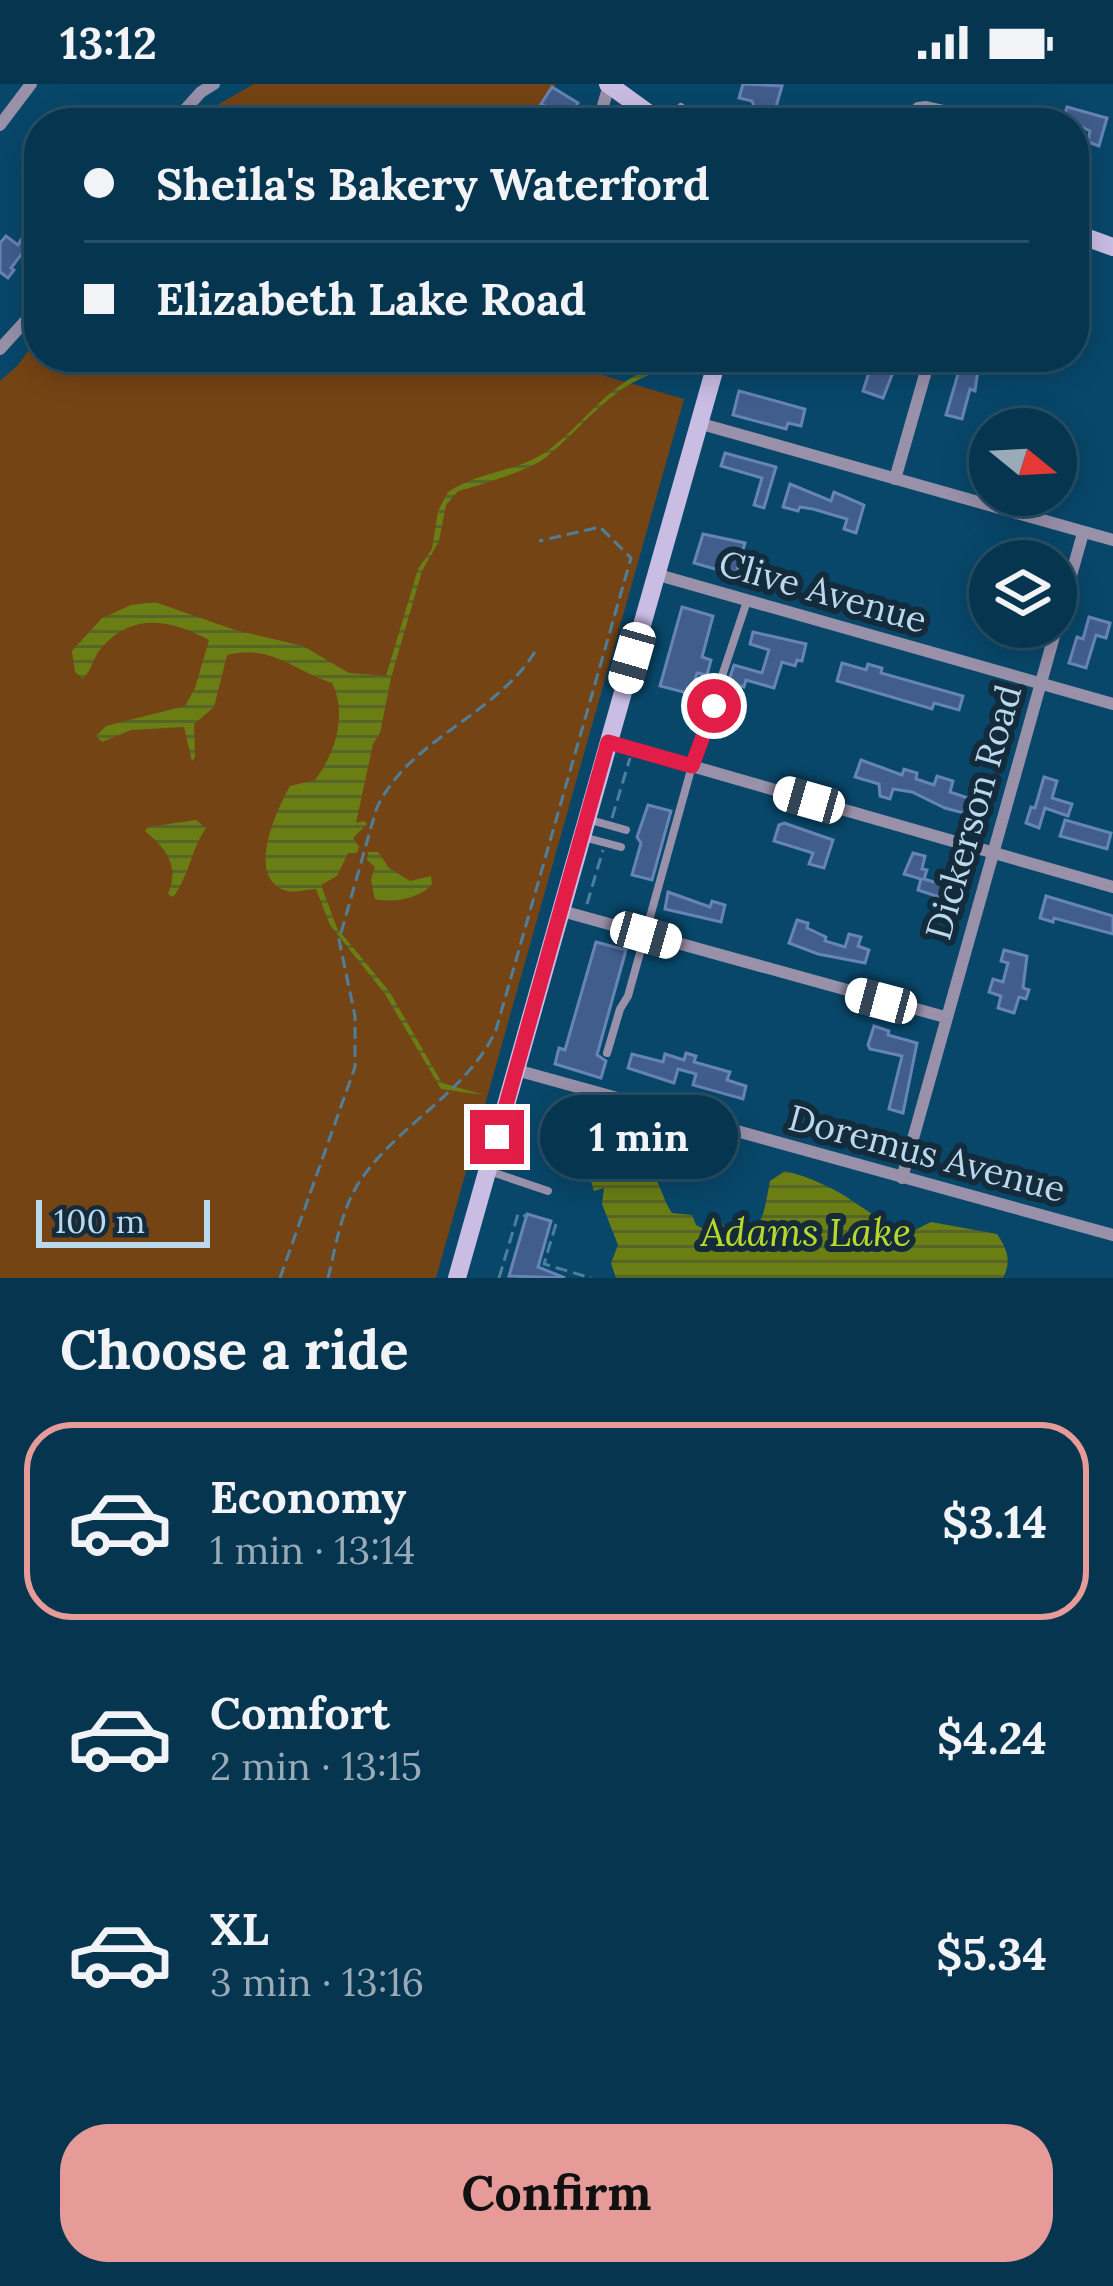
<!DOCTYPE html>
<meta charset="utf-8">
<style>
body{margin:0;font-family:Lora,serif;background:#0f3d57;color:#f1f3f6;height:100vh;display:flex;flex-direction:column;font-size:45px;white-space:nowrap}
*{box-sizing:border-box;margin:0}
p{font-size:39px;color:#98abb7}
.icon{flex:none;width:66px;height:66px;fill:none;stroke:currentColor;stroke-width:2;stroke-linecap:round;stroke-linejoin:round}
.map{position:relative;height:1194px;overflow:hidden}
.details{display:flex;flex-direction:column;background:#063550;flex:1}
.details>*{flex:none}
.hud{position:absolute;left:24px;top:24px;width:1065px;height:264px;border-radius:48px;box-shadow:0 6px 30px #0003,0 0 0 3px #275067;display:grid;align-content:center;height:264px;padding:0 60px;background:#063550}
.needle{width:78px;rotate:108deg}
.controls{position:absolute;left:969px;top:324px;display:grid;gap:24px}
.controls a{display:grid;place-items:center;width:108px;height:108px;border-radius:50%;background:#063550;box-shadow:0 6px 30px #0003,0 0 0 3px #275067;font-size:60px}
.scale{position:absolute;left:36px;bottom:30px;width:174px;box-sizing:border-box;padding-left:12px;border:6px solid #bcd8ec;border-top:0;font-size:33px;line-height:42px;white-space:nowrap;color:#bcd8ec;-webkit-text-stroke:9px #142b3b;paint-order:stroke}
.end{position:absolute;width:54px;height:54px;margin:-27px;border:15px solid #e11d48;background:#fff;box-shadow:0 0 0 6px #fff}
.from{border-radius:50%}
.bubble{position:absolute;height:84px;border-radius:42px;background:#063550;box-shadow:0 6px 30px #0003,0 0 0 3px #275067;font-size:39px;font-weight:800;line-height:84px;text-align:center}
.car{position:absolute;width:36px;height:72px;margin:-36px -18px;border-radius:15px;box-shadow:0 0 9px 3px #0007;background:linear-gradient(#fff 24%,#345 0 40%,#fff 0 76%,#345 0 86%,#fff 0)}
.hud b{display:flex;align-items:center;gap:42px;height:114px;font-size:45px}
.hud b+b{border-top:3px solid #275067}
.hud i{width:30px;height:30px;background:#f1f3f6}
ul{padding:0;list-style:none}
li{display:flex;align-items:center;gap:36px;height:198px;margin:0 24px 18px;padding:0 36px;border:6px solid transparent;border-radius:48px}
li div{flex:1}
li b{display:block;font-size:45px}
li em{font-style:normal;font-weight:800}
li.current{border-color:#e69b98}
li>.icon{width:108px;height:108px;stroke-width:1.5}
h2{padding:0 60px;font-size:54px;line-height:144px}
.cta{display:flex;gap:24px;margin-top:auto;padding:24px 60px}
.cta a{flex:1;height:138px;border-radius:48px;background:#e69b98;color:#111;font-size:48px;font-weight:800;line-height:138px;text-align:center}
.status{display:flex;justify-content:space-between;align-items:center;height:84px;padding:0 60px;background:#063550;direction:ltr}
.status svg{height:33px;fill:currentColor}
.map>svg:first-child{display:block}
</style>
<div class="status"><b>13:12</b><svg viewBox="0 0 49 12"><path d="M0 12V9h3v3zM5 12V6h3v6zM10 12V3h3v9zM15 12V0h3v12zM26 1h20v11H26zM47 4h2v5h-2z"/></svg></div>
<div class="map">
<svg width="1113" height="1194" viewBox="0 0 1113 1194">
<defs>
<pattern id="water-rules" width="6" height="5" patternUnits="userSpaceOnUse" patternTransform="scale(3)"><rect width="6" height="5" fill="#6b7e14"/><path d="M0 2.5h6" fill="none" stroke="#576628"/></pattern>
</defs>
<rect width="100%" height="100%" fill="#08476a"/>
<g fill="#754414">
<polygon points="254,0 556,0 526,39 197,39 205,28"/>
<polygon points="39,252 39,273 540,273 684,315 436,1194 0,1194 0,297 18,281"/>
</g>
<g fill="url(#water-rules)">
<path d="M 670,281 L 666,287 C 616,294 582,345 545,374 C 528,387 480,401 458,407 L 446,421 L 439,457 L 422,487 L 391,594 L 380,649 L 373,660 L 356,739 L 364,737 L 367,740 L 353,754 L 359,763 L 357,769 L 348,769 L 337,792 L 321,801 L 337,844 L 389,907 L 442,999 L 484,1011 L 441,1005 L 385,910 L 330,841 L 316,805 C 307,805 296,809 287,807 C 244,794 277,726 290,702 L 315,696 C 335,670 348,630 332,599 C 297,588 269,559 227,571 L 214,623 L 194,640 L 195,673 L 192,677 L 184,643 L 131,646 L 102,658 L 96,652 L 106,642 L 185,622 L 195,604 L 209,556 C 171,536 135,528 103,562 C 93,572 92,586 83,595 L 75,588 L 72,567 L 102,534 L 131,521 L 155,518 L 235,546 L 303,562 L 349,589 L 386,592 L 418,485 L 432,465 L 438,427 L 448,408 C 478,387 520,388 550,365 C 589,336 617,286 670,281 Z"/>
<path d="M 196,736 L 206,744 C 191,765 189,793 173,813 L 168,810 C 180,781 166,765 145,747 L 148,743 Z"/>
<path d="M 368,768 L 378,768 L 389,784 L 410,797 L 431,792 L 432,800 C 421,814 391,820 375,815 L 371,796 L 375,783 L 367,776 Z"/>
<path d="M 636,1039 C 652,1039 657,1046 664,1061 L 648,1084 C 661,1098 662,1115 672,1129 L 692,1131 L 696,1141 L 704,1145 L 721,1137 L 727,1148 C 764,1157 764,1126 770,1097 L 785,1087 C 810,1093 836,1105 857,1120 C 875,1131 886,1143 907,1150 L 931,1138 L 997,1150 C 1007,1165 1012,1177 1003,1194 L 616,1194 L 611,1179 L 618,1161 L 602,1120 L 604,1104 L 594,1107 L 587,1084 L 609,1086 L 622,1074 Z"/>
</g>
<g fill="#415d8c" stroke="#6684b5" stroke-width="3">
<polygon points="743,0 782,2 774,30 756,27 752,17 739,14"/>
<polygon points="552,3 578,19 566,39 542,39 551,25 541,20"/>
<polygon points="1067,23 1107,34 1099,62 1088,58 1090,47 1074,39 1062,39"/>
<polygon points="39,100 39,158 33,155 11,184 14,186 8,194 0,188 0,159 6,152 18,161 36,131 24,124"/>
<polygon points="874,273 899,273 883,314 863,307"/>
<polygon points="963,273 980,273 975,307 970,305 962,335 946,331"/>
<polygon points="739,307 805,325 801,342 788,339 786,345 733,331"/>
<polygon points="725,369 776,383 764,424 754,421 762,394 721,382"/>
<polygon points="790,400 831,417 834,408 864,421 856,449 844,445 847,435 813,425 800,423 798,427 783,423"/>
<polygon points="703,450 745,459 736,491 694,479"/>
<polygon points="682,523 713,532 702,573 711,576 707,591 697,589 691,610 660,602"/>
<polygon points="1089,533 1110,539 1106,554 1096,551 1086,584 1069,579 1077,553 1083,555"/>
<polygon points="753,548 806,560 802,577 797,576 795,582 782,578 774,604 746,596 744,603 728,599 734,581 762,589 769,566 750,560"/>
<polygon points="842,579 866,586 868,580 882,584 881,589 963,612 959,626 934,619 932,625 837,597"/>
<polygon points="861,676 902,691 904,685 917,689 916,695 934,701 937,692 953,697 950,708 986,720 983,729 977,727 975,732 945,724 912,708 893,705 890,715 880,712 879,700 855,693"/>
<polygon points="1044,693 1057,697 1052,714 1072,720 1068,732 1045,724 1039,744 1026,739 1031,723 1035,724"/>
<polygon points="648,721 671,727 652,796 632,791 641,759 637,753"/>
<polygon points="1065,736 1111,749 1107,765 1060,752"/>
<polygon points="784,739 833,756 824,784 809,780 813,769 774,757 779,741"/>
<polygon points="913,769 925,772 922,785 927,786 924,795 944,801 947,787 965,792 954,818 918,806 921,795 904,790"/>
<polygon points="668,808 710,823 712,817 725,821 721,838 665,825"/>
<polygon points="1046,812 1113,832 1113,850 1054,834 1053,838 1040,834"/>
<polygon points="797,836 808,839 807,844 826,853 825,857 845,863 849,850 861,853 858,862 869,866 865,879 818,870 789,859"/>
<polygon points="596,858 626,866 597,971 606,977 601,994 555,980 559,964 565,966"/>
<polygon points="1004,866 1027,872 1023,904 1029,906 1026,915 1019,913 1014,929 998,924 1001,912 989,908 993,895 1003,898 1008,879 1001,877"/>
<polygon points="874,942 889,947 888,951 917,959 903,1029 889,1025 902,972 870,965 868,961"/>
<polygon points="686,969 696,972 694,978 730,988 727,996 746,1002 743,1015 693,1001 696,990 678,985 674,999 628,984 632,970 663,978 665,970 684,976"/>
<polygon points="527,1130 551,1137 538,1183 565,1194 509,1192"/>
</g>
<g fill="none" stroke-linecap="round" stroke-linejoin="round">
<g stroke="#4d7f9c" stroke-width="3" stroke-dasharray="12 6" stroke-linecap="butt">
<polyline points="612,734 630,674"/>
<polyline points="587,820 603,766"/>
<polyline points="556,1140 544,1180 591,1194"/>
<path d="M 280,1194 L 355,983 L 355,932 L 339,856 L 376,726 C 407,655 497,632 536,566"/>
<path d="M 328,1194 C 336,1162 341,1125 360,1097 C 398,1040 467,1009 496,946 L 631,474 L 600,443 L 539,457"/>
<polyline points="499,1194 518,1130 526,1132"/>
</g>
<g stroke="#9991aa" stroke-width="8">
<polyline points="670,39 681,23"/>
<polyline points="819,39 820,39"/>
<polyline points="719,274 764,286"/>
<polyline points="587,735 626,746"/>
<polyline points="583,753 621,763"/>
<polyline points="607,969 620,925 628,912 692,682 747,517"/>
<polyline points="489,1087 548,1107"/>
</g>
<g stroke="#9991aa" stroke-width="12">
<polyline points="173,39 201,8 214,0"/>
<polyline points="598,39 609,1"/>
<polyline points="907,39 918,24 926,23 998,39"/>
<polyline points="0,41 31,0"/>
<polyline points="1074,62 1084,73 1085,89 1074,127"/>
<polyline points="0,265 39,222"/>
<polyline points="698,339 1113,456"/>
<polyline points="895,395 930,273"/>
<polyline points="655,490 1113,620"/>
<polyline points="608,658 1113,803"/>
<polyline points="562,827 945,933"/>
<polyline points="516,986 1113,1151"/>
<polyline points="902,1094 1083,449"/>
</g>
<g stroke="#c9bde4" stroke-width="18">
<polyline points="608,0 662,39"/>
<polyline points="1074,149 1113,163"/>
<polyline points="457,1194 718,273"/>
</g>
</g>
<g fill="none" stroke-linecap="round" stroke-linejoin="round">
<polyline stroke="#e11d48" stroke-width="15" points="497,1053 608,658 692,682 714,622"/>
</g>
<g text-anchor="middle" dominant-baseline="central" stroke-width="12" stroke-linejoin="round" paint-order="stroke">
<g font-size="36" fill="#bcd8ec" stroke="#142b3b">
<text transform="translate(823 507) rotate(16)">Clive Avenue</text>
<text transform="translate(973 728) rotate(-74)">Dickerson Road</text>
<text transform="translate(927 1069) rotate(15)">Doremus Avenue</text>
</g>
<g font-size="39" font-style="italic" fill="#b9d82a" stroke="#142b3b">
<text x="806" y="1148">Adams Lake</text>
</g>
</g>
</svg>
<div class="controls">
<a><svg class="needle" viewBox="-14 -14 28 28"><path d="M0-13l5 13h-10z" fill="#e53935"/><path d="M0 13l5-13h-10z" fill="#98abb7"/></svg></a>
<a><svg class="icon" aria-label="layers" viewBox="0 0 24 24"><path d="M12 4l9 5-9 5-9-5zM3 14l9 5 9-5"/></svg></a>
</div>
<div class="scale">100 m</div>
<i class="end from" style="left:714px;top:622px"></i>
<i class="end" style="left:497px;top:1053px"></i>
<div class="bubble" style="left:540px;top:1011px;width:198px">1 min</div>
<i class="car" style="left:632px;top:574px;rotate:196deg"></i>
<i class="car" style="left:809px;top:716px;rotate:286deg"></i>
<i class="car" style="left:646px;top:851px;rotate:106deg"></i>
<i class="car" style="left:881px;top:917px;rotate:285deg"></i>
<div class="hud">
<b><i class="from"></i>Sheila's Bakery Waterford</b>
<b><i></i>Elizabeth Lake Road</b>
</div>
</div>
<section class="details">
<h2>Choose a ride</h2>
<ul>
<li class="current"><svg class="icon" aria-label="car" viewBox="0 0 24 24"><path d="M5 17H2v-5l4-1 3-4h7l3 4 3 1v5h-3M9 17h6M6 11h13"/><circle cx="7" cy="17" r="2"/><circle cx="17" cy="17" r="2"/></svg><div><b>Economy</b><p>1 min · 13:14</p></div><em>$3.14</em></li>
<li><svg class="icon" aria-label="car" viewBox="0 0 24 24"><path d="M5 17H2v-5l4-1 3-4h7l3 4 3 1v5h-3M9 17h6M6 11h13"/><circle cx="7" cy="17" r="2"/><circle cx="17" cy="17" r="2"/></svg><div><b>Comfort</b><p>2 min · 13:15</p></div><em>$4.24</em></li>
<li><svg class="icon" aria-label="car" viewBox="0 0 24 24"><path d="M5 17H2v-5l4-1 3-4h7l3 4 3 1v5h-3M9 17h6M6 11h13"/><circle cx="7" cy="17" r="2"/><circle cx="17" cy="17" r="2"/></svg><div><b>XL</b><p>3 min · 13:16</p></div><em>$5.34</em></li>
</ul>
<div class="cta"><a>Confirm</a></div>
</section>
